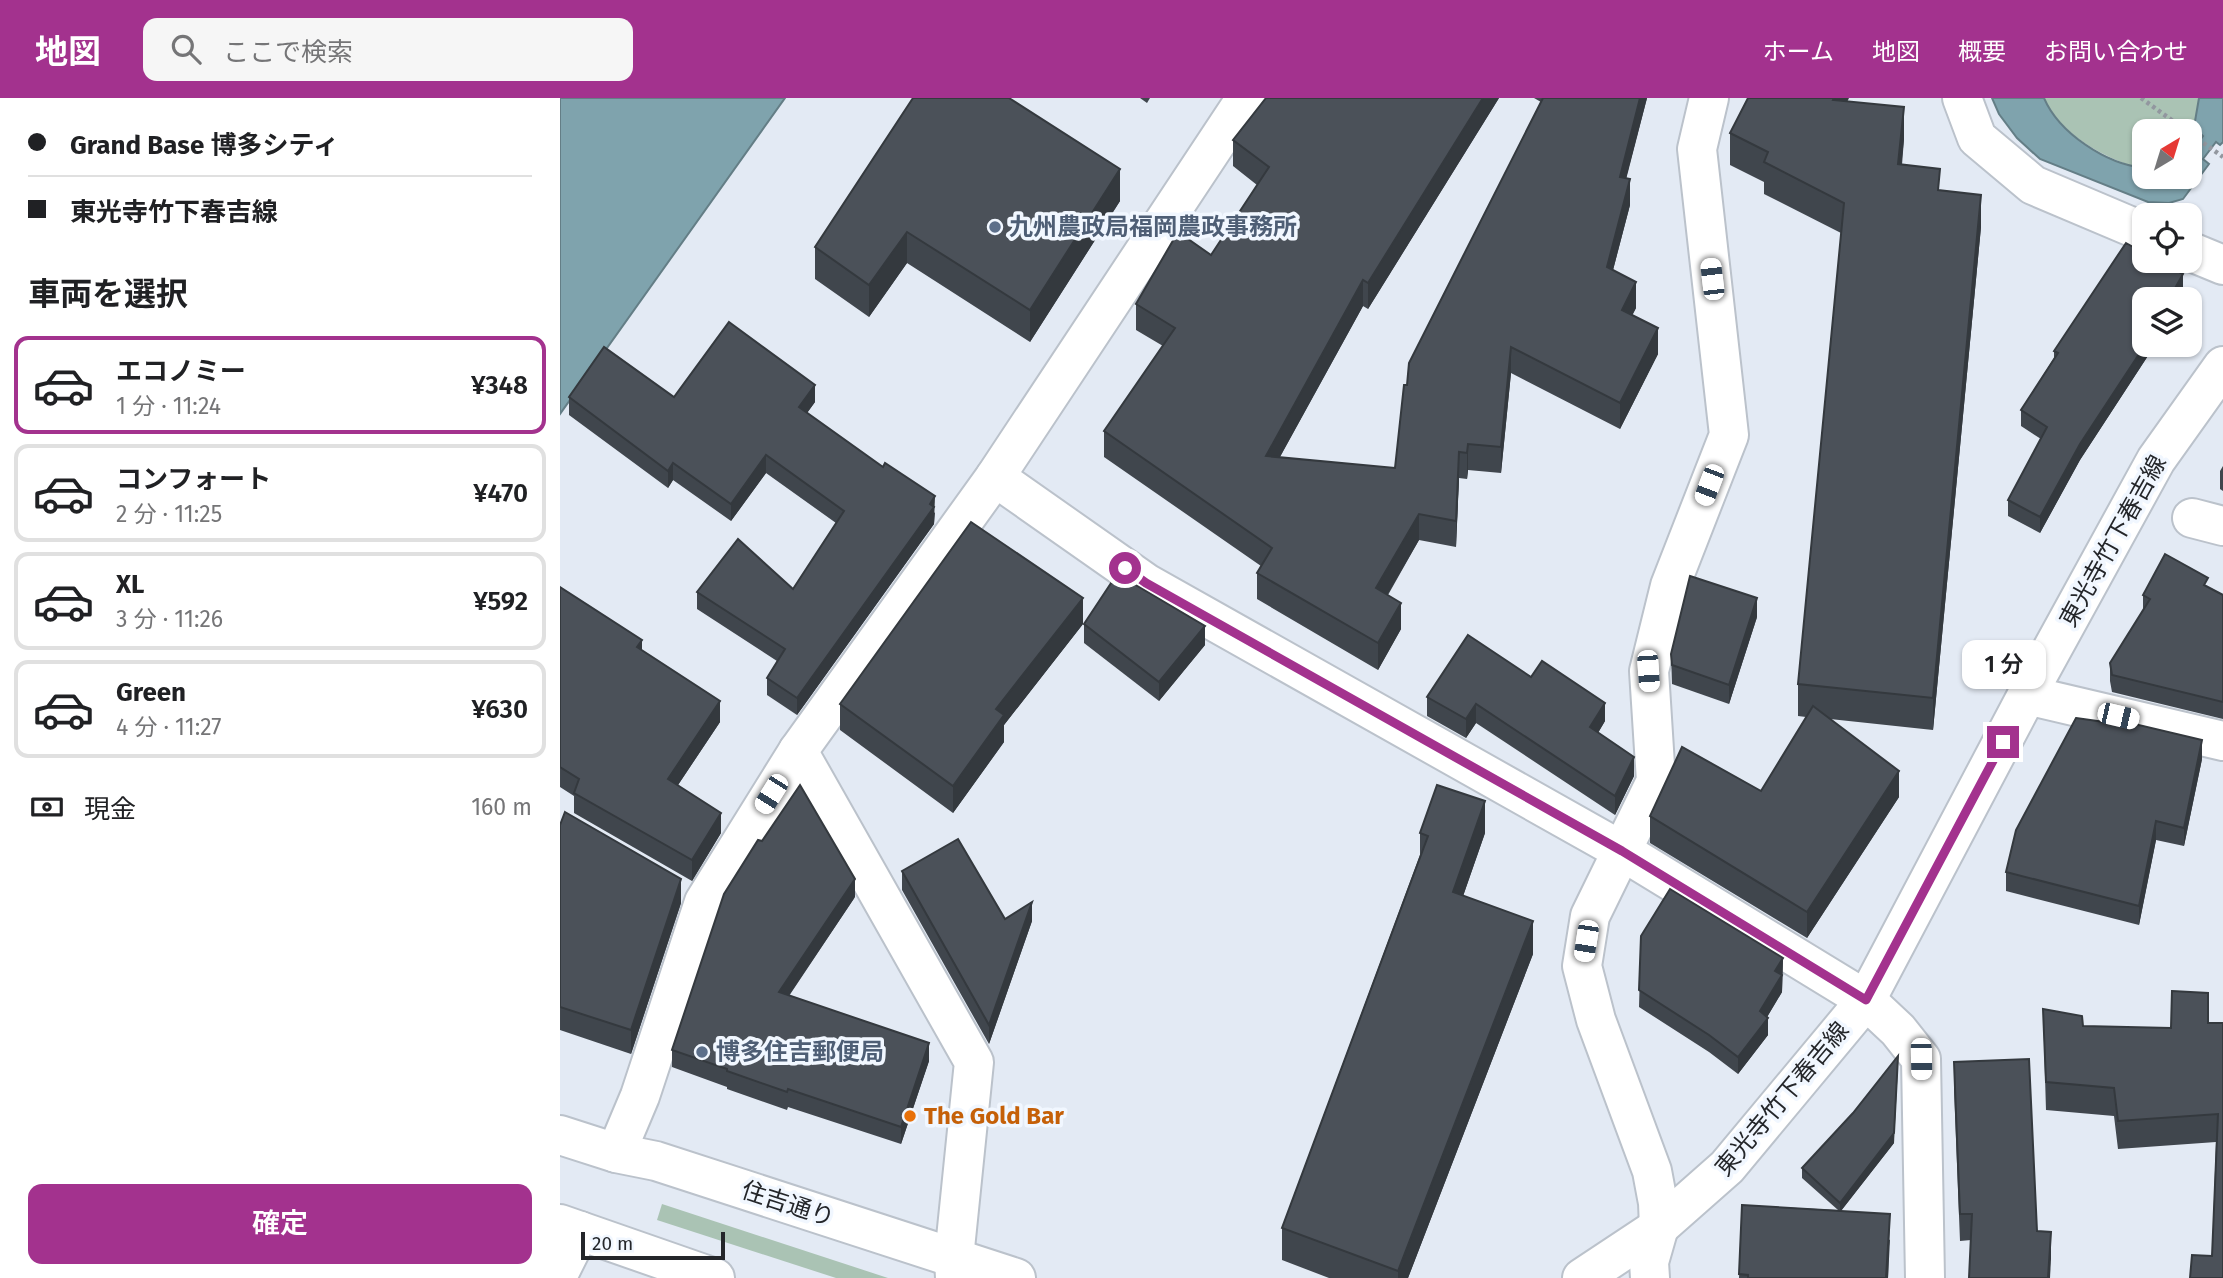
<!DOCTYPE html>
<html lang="ja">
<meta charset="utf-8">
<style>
body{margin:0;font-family:"Fira Sans","Noto Sans JP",sans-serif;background:#f6f6f6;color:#202124;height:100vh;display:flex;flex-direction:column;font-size:26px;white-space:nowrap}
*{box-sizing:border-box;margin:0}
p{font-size:23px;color:#757577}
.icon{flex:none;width:38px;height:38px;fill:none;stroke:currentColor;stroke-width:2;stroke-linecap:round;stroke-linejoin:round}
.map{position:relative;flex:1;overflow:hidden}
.panel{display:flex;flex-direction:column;background:#fff;width:560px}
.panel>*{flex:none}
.top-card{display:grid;align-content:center;height:154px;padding:0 28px;background:#fff}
.needle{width:46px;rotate:38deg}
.buttons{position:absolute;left:1572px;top:21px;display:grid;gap:14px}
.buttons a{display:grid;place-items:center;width:70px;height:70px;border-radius:14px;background:#fff;box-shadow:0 2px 5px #0004;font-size:35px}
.scale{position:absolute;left:21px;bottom:18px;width:144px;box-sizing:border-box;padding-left:7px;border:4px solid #24262a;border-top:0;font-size:19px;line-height:24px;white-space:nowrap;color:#24262a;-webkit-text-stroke:5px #f1f7ff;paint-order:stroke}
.end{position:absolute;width:32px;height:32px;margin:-16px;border:9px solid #a3328e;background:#fff;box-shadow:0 0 0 4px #fff}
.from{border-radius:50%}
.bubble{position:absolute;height:49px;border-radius:14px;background:#fff;box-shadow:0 2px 5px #0004;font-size:23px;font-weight:600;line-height:49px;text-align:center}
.car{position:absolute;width:21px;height:42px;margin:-21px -10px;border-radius:9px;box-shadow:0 0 5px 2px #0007;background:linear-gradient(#fff 24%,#345 0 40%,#fff 0 76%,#345 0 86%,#fff 0)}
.top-card b{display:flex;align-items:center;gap:24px;height:66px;font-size:26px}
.top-card b+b{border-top:2px solid #e0e0e0}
.top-card i{width:18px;height:18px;background:#202124}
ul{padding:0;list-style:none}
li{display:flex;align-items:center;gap:21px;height:98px;margin:0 14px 10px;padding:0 14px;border:4px solid #e0e0e0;border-radius:14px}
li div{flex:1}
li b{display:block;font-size:26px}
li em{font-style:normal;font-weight:600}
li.active{border-color:#a3328e}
li>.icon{width:63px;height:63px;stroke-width:1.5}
h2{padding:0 28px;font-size:32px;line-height:84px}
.pay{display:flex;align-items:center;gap:18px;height:77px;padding:0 28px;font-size:26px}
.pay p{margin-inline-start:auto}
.action{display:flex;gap:14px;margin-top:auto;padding:14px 28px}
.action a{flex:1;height:80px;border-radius:14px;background:#a3328e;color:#fff;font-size:28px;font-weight:600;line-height:80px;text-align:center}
header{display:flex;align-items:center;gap:42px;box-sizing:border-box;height:98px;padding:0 35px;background:#a3328e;color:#fff}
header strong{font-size:33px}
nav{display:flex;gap:38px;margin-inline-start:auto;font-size:24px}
.search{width:490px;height:63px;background:#f6f6f6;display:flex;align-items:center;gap:18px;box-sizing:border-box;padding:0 24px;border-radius:14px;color:#757577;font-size:26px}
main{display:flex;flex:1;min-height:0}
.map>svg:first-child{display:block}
</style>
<header>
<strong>地図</strong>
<div class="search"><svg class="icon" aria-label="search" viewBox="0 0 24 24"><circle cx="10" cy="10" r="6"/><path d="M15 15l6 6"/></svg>ここで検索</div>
<nav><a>ホーム</a><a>地図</a><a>概要</a><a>お問い合わせ</a></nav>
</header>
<main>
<section class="panel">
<div class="top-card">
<b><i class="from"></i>Grand Base 博多シティ</b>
<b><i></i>東光寺竹下春吉線</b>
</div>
<h2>車両を選択</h2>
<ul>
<li class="active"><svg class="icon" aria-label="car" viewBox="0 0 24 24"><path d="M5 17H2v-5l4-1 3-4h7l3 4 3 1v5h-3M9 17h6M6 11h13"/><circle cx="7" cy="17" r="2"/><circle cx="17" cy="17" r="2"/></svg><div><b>エコノミー</b><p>1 分 · 11:24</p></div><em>¥348</em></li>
<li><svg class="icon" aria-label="car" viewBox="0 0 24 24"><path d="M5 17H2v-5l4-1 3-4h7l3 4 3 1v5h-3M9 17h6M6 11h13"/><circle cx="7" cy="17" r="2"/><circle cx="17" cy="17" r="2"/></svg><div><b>コンフォート</b><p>2 分 · 11:25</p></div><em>¥470</em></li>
<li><svg class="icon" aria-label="car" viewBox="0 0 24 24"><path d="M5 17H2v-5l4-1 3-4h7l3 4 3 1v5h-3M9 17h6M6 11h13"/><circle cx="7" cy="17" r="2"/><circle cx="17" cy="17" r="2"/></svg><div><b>XL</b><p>3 分 · 11:26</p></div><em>¥592</em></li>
<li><svg class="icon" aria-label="car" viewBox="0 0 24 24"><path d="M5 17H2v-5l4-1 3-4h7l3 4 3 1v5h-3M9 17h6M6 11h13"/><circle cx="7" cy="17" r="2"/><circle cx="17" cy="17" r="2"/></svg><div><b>Green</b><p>4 分 · 11:27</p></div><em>¥630</em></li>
</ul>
<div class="pay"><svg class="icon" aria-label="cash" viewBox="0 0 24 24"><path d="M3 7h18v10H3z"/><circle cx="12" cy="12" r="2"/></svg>現金<p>160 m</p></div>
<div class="action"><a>確定</a></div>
</section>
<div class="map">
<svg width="1663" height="1180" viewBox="0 0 1663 1180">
<rect width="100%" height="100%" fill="#e3eaf4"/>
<g fill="#aac3b4">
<path d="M 1484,0 L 1639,0 L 1634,29 L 1643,38 L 1631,53 L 1629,51 L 1629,33 L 1584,33 L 1584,70 L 1581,71 C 1544,60 1501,37 1484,0 Z"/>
<polygon points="102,1106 328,1180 276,1180 97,1122"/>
</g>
<g fill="#7fa3ad" stroke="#647e86" stroke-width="2">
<polygon points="0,0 225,0 0,316"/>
<path d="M 1432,0 L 1484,0 C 1499,35 1546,66 1584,70 L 1584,79 L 1629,79 L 1629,51 L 1632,53 L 1643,38 L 1634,29 L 1639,0 L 1663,0 L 1663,44 L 1660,47 L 1656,44 L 1643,61 L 1649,66 L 1623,101 L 1609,105 L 1588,104 L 1480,61 L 1457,40 L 1439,16 Z"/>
</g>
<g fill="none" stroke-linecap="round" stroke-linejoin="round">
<defs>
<g id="street">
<polyline points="435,379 586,485 1062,753 1306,902 1338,932 1361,961 1365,1180"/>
<polyline points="1632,420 1663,428"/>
<polyline points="1467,597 1663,643"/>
<polyline points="238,653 414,964 394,1160 395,1180"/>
<polyline points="56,1055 80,998 144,804 238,653 435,379 686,0"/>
<polyline points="0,1173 20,1133"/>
<polyline points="1090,1180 1089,1164 1099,1129 1098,1105 1092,1073 1036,922 1022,868 1030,818 1096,683 1089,573 1110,488 1169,337 1137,51 1149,0"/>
</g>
<g id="secondary">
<polyline points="1402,0 1417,40 1473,87 1584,134"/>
<polyline points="1629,153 1663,167"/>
<polyline points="0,1037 56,1055 96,1063 456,1180"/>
<polyline points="0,1126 155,1180"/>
<polyline points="1022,1180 1099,1129 1167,1069 1306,902 1467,597 1596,362 1663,268"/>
</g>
</defs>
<use href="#street" stroke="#bbc2cb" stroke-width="42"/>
<use href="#secondary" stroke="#bbc2cb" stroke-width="42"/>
<polyline stroke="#92979f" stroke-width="4.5" stroke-dasharray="3.5 3.5" stroke-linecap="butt" points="1581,0 1663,59"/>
<use href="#street" stroke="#fff" stroke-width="38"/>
<use href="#secondary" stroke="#fff" stroke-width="38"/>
</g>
<g fill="#40464d">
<polygon points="353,0 560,103 470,244 347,165 309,219 255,181 255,149"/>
<polygon points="580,0 590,0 587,5"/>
<polygon points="939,0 808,211 803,208 720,359 835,370 847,287 981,4 974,0 1087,0 1066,80 1070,107 1053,172 1076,210 1072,217 1098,256 1060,331 951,275 941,375 908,372 907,381 899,380 896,449 859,442 828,497 841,531 818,572 697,501 697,475 701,468 544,359 544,333 603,248 576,232 576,206 651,157 697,87 673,68 673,42"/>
<polygon points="1288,4 1344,41 1342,67 1380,93 1421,129 1373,632 1270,621 1339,699 1247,840 1090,745 1090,718 1201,693 1246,619 1238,618 1238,586 1281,135 1204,96 1204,84 1170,67 1170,35"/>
<polygon points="1566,145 1584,155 1584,163 1598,163 1623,176 1623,192 1618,201 1584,201 1584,247 1595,247 1520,362 1480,435 1448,418 1448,402 1481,341 1461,328 1461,312 1494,260 1494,253"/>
<polygon points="9,299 114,299 255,304 247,315 375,415 374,426 237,617 207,597 207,580 217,563 137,511 137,494 233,491 276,425 206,375 171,423 113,382 108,390 9,317"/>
<polygon points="1663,368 1663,393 1660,391 1660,373"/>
<polygon points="0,489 82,552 160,624 118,687 161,735 132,783 14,715 14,698 0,689"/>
<polygon points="1648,489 1663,497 1663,621 1552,594 1550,583 1550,565 1583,512 1583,497"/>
<polygon points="1197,519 1169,606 1112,586 1111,556"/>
<polygon points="523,526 444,627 444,644 393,715 280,632 280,606"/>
<polygon points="524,526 645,547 599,603 524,545"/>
<polygon points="971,579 1045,623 1038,635 1074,678 1055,717 916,625 906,640 867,618 867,599"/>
<polygon points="1642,661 1624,748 1596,742 1579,827 1446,793 1446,774"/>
<polygon points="0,727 121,805 71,956 0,932"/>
<polygon points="860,735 925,735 903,798 973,856 848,1180 769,1180 722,1162 722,1130 860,757"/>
<polygon points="342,773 445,821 472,823 429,946 342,792"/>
<polygon points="295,799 229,898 369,963 341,1046 228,1009 227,1012 167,991 167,989 112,969 112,952"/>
<polygon points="1081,838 1223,860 1222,894 1207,919 1208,937 1178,976 1149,954 1079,909"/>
<polygon points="1483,911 1523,928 1611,930 1648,925 1663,925 1652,1158 1656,1044 1558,1051 1554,1018 1486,1012"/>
<polygon points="1394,964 1477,1133 1491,1161 1411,1142 1400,1143 1394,991"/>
<polygon points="1293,1015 1334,1045 1281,1113 1330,1142 1328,1180 1179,1180 1182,1107 1278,1112 1242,1080 1242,1070"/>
</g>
<g fill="#34393e">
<polygon points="923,0 939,0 808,211 808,185"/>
<polygon points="1080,0 1087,0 1060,105 1060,79"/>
<polygon points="1274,0 1289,0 1273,34 1273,2"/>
<polygon points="1344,9 1344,41 1338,98 1338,66"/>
<polygon points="560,71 560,103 470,244 470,212"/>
<polygon points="1070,81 1070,107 1047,195 1047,169"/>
<polygon points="1421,97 1421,129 1373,632 1373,600"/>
<polygon points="347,134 347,165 309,219 309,187"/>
<polygon points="1623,176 1623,192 1618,201 1609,201"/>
<polygon points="803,182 803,208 706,384 706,358"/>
<polygon points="1076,184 1076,210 1062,238 1062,212"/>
<polygon points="1098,230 1098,256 1060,331 1060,305"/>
<polygon points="1585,247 1595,247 1520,362 1480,435 1480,419 1520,346"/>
<polygon points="951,249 951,275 941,375 941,349"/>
<polygon points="255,287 255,304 239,326 239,309"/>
<polygon points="908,346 908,372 907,381 907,355"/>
<polygon points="899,354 899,380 896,449 896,423"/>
<polygon points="206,357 206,375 171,423 171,406"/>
<polygon points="113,365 113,382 108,390 108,373"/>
<polygon points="375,398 374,426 237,617 237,600"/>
<polygon points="859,416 859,442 816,516 816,490"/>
<polygon points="523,500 523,526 444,627 444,644 393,715 393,688 436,611"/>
<polygon points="1197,500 1197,519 1169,606 1169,587"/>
<polygon points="841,505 841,531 818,572 818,545"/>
<polygon points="645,528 645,547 599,603 599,584"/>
<polygon points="82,542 82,562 77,549"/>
<polygon points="160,603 160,624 108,702 108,681"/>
<polygon points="1045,605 1045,623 1030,648 1030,629"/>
<polygon points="916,606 916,625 906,640 906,621"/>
<polygon points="1642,642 1642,661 1624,748 1624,730"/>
<polygon points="1074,659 1074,678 1055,717 1055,698"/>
<polygon points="1339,673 1339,699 1247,840 1247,814"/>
<polygon points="925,703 925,735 893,827 893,794"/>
<polygon points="161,715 161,735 132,783 132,762"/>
<polygon points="1596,723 1596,742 1579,827 1579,808"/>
<polygon points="121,781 121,805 71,956 71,932"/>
<polygon points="295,781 295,799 219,912 219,894"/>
<polygon points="472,804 472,823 429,946 429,927"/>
<polygon points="973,823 973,856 848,1180 838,1180 838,1173"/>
<polygon points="1223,860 1222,894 1200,931 1200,913 1215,873"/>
<polygon points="1208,920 1208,937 1178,976 1178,959"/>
<polygon points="369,945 369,963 341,1046 341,1029"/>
<polygon points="1338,968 1334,1045 1280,1114 1280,1105"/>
<polygon points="1330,1116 1328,1180 1326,1180"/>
<polygon points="1491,1134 1491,1161 1490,1180 1488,1180"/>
</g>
<g fill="#4b5159" stroke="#34393e" stroke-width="2">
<polygon points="353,0 449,0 560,71 470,212 347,134 309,187 255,149"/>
<polygon points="706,0 923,0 808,185 803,182 706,358 835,370 844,287 847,287 849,265 983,0 1080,0 1060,79 1070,81 1047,169 1076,184 1062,212 1098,230 1060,305 951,249 941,349 908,346 907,355 899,354 896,423 859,416 816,490 841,505 818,545 697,475 712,450 544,333 615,230 576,206 618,134 651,157 709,69 673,42"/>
<polygon points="1188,0 1274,0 1273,2 1344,9 1338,66 1380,71 1378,92 1421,97 1373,600 1238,586 1284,105 1204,64 1208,54 1170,35"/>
<polygon points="1566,145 1584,155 1584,163 1598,163 1623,176 1609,201 1584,201 1584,247 1585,247 1520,346 1480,419 1448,402 1487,329 1461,312 1498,255 1494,253"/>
<polygon points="169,224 255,287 239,309 323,369 325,365 375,398 370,406 374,409 237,600 207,580 225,551 137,494 178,441 233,491 284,413 206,357 171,406 113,365 108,373 9,299 44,249 114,299"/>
<polygon points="411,424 523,500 436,611 444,617 393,688 280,606"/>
<polygon points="1605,456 1648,480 1644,487 1663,497 1663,604 1552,577 1550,565 1590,501 1583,497"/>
<polygon points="557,476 645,528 599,584 524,526"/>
<polygon points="1130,478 1197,500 1169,587 1112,567 1111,556"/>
<polygon points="0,489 82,542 77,549 160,603 108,681 161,715 132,762 14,695 19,681 0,669"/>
<polygon points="908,537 971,579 982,563 1045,605 1030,629 1074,659 1055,698 916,606 906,621 867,599"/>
<polygon points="1253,608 1339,673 1247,814 1090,718 1122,649 1201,693"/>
<polygon points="1516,620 1559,626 1558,622 1642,642 1624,730 1596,723 1579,808 1446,774 1456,732"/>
<polygon points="240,687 295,781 219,894 369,945 341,1029 228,991 227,994 167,973 167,971 112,952 164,796 198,742 202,743"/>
<polygon points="877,687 925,703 893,794 973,823 838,1173 722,1130 868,738 860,735"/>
<polygon points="5,714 121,781 71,932 0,909 0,727"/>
<polygon points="398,741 445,821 472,804 429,927 342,773"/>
<polygon points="1110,791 1223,860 1215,873 1222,877 1200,913 1208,920 1178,959 1149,937 1079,892 1081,838"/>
<polygon points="1612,893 1648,895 1648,925 1663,925 1663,1180 1630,1180 1632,1157 1652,1158 1658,1016 1558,1023 1554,990 1486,984 1483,911 1522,918 1523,928 1611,930"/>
<polygon points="1338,958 1334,1035 1280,1105 1242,1070 1293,1015"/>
<polygon points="1469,961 1477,1133 1491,1134 1488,1180 1409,1180 1412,1116 1400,1116 1394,964"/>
<polygon points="1182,1107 1330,1116 1326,1180 1188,1180 1188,1177 1179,1176"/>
</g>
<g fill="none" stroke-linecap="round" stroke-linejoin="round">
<polyline stroke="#a3328e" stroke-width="9" points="565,470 586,485 1062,753 1306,902 1443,644"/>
</g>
<g fill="#5c6f8a" stroke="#f1f7ff" stroke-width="2.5">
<circle cx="435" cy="129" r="7"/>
<circle cx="142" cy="954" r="7"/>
</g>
<circle fill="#e8710a" stroke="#f1f7ff" stroke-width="2.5" cx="350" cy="1018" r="7"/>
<g text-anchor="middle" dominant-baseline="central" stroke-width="7" stroke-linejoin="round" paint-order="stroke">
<g font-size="24" font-weight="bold" fill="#4e5e75" stroke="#f1f7ff" text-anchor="start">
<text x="449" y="129">九州農政局福岡農政事務所</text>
<text x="156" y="954">博多住吉郵便局</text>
</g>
<g font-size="24" fill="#24262a" stroke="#f1f7ff">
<text transform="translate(1553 443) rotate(-61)">東光寺竹下春吉線</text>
<text transform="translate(1222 1001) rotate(-50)">東光寺竹下春吉線</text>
<text transform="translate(228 1106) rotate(18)">住吉通り</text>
</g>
<g font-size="24" font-weight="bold" fill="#c56008" stroke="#f1f7ff" text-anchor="start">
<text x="364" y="1018">The Gold Bar</text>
</g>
</g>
</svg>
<div class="buttons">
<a><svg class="needle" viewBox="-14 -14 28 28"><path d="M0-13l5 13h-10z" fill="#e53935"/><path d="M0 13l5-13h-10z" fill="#757577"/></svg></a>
<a><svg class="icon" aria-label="locate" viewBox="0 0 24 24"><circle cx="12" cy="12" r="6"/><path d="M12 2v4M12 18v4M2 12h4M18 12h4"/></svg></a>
<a><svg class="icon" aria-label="layers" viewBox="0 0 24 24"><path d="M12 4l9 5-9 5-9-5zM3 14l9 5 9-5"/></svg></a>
</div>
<div class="scale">20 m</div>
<i class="end from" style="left:565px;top:470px"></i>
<i class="end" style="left:1443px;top:644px"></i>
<div class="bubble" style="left:1402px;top:542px;width:84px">1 分</div>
<i class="car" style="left:1152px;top:181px;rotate:353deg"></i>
<i class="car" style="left:1149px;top:387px;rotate:201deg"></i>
<i class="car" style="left:1088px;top:573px;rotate:176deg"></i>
<i class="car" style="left:1558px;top:618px;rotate:103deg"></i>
<i class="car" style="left:211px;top:696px;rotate:212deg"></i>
<i class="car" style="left:1026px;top:843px;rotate:189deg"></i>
<i class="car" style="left:1361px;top:961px;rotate:179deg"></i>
</div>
</main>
